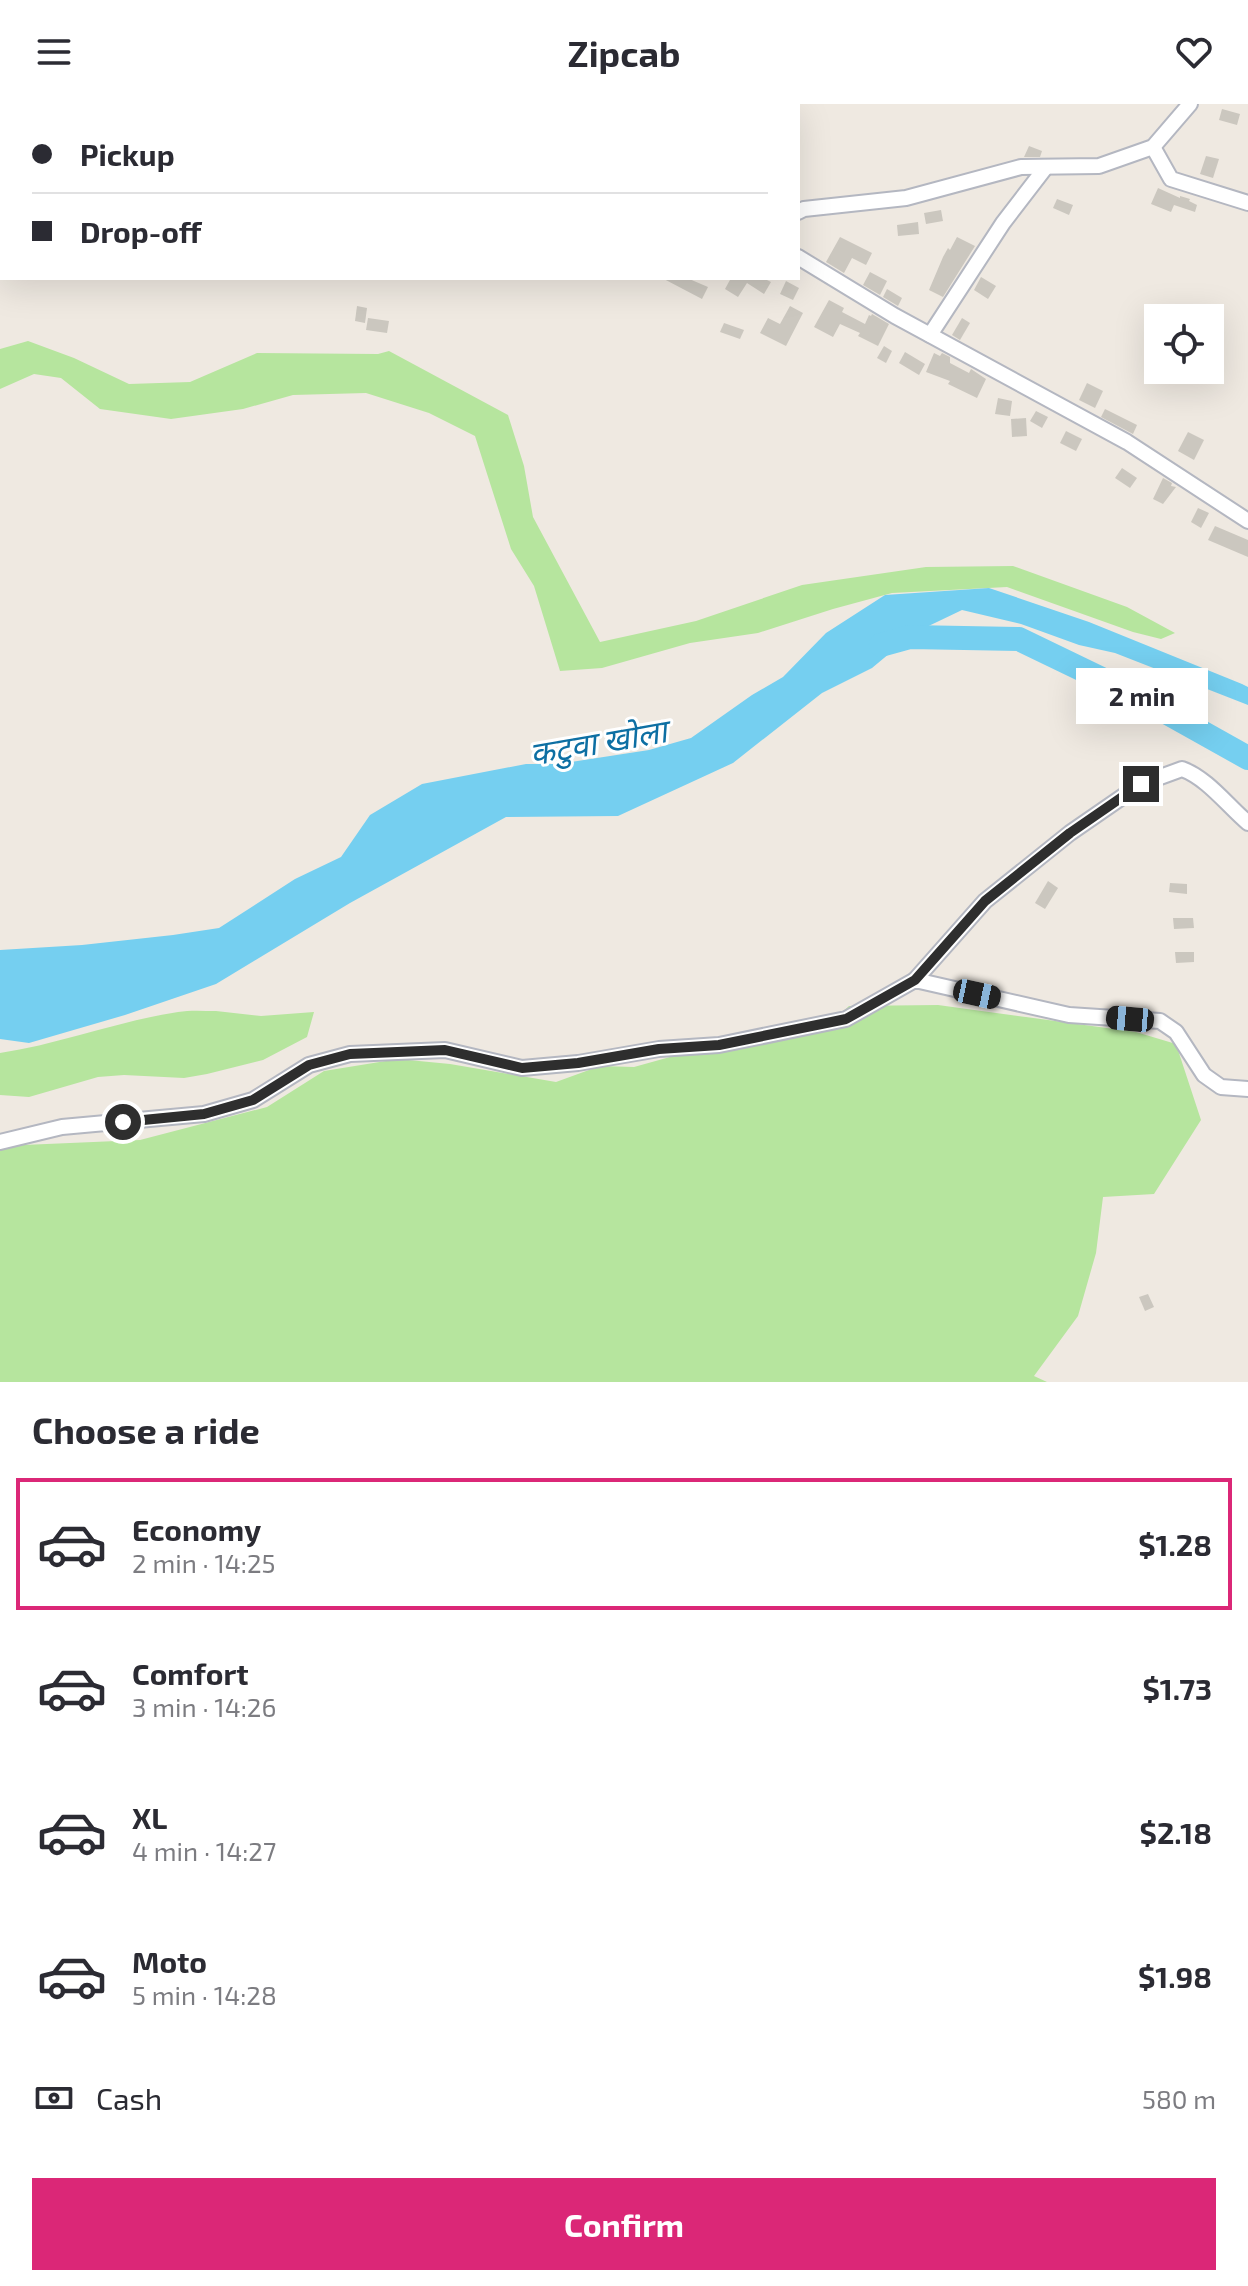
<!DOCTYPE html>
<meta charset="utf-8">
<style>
body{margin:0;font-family:"Exo 2","Noto Sans Devanagari",sans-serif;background:#f7f7f7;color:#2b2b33;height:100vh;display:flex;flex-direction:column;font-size:30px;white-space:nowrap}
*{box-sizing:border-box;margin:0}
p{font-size:26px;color:#7c7c81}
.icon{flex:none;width:44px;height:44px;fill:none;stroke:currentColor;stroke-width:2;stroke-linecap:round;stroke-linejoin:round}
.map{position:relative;height:1278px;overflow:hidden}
.panel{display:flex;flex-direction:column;background:#fff;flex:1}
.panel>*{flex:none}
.top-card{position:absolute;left:0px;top:0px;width:800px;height:176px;box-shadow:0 8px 32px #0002;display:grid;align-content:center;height:176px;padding:0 32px;background:#fff}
.buttons{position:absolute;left:1144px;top:200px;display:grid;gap:16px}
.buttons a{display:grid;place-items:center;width:80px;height:80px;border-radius:0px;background:#fff;box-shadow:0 8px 32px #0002;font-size:40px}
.end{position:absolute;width:36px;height:36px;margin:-18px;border:10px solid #2e2e2e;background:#fff;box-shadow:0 0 0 4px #fff}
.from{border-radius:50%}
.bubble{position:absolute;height:56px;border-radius:0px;background:#fff;box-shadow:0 8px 32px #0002;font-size:26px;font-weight:700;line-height:56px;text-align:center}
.car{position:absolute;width:24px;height:48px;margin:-24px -12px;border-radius:10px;box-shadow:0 0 6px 2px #0007;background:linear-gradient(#222 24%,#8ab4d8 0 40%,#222 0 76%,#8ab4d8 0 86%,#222 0)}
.top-card b{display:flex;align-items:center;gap:28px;height:76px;font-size:30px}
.top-card b+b{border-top:2px solid #e1e1e2}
.top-card i{width:20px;height:20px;background:#2b2b33}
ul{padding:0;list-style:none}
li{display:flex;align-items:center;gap:24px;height:132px;margin:0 16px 12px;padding:0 16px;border:4px solid transparent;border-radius:0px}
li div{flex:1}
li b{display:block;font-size:30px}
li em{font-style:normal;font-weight:700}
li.on{border-color:#db2777}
li>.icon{width:72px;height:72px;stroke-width:1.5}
h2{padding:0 32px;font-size:36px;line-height:96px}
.pay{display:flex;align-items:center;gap:20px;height:88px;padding:0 32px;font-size:30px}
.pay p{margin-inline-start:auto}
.cta{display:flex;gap:16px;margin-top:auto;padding:16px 32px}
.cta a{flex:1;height:92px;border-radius:0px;background:#db2777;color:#fff;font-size:32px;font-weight:700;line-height:92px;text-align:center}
header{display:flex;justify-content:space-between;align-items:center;height:104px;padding:0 32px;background:#fff;font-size:36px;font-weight:700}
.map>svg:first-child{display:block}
</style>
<header><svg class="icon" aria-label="menu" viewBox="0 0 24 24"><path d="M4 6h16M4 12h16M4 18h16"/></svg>Zipcab<svg class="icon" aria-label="heart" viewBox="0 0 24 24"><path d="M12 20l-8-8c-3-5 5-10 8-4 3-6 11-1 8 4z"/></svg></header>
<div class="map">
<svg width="1248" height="1278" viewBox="0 0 1248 1278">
<rect width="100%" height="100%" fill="#efe9e1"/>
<g fill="#b6e59e">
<polygon points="28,237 74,254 129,280 190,278 257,249 378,250 389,247 508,311 524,362 533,413 600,538 696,517 802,481 926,463 1013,462 1127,503 1175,529 1161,535 1133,528 1007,483 892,489 833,505 758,529 690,539 602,564 560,567 534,482 511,445 475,332 429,309 366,289 293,291 243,305 171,315 100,305 61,274 34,270 0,285 0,245"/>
<polygon points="938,901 1136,928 1176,940 1201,1016 1154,1090 1103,1093 1096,1149 1078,1212 1034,1272 1047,1278 0,1278 0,1042 140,1036 267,1003 324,967 398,955 450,960 556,978 600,962 634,963 670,953 754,940 826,923 849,902"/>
<path d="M 216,907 L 261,912 L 314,908 L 307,933 L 263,956 L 207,970 L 184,974 L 124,971 L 98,973 L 29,993 L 0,991 L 0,949 C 60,940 118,917 178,908 C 190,906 203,907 216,907 Z"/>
</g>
<polygon fill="#75cff0" points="989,484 1089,518 1242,580 1248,583 1248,601 1115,549 1079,541 1021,520 962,506 914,529 872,564 822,589 733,659 618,712 506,713 350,799 216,880 125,911 29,939 0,935 0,846 82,841 173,831 219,824 295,775 341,753 370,711 422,680 526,660 558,660 649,646 691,634 752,591 783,573 826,529 885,491"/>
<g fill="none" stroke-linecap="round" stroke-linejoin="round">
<polyline stroke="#75cff0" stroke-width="24" points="881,541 910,533 1019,535 1139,593 1248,654"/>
</g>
<g fill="#cbc7bf">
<polygon points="1222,5 1240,10 1237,21 1219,16"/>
<polygon points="1029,42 1042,47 1040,53 1024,53"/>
<polygon points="1206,52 1219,55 1213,74 1200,70"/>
<polygon points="1158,84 1180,94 1180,92 1190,95 1189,97 1197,101 1195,108 1174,101 1171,108 1151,100"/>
<polygon points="1057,95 1073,101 1069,111 1053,104"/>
<polygon points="941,106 943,117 926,120 924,109"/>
<polygon points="918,118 919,130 898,132 897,121"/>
<polygon points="840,133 872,149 866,161 852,154 844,169 826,158"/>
<polygon points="957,133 975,142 943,193 929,186 943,153 948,144 950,146"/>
<polygon points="870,168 887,177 880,191 863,181"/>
<polygon points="981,173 996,182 988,195 974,186"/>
<polygon points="662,174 687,174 708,183 702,195"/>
<polygon points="731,174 763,174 771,178 764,190 747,179 738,193 725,185"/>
<polygon points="786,177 799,184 793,196 780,190"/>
<polygon points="887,185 902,194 898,202 883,193"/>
<polygon points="829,196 844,204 842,208 865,220 869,211 871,212 872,210 889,220 878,242 858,232 860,229 840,220 833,233 814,223"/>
<polygon points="357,202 367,204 365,219 355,217"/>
<polygon points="790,202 803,209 786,242 760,229 768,214 780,220"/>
<polygon points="368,214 389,217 387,229 366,226"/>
<polygon points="962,214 970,219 960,236 952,231"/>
<polygon points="724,219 744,226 740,235 720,228"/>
<polygon points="884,242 892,247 886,259 877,254"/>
<polygon points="905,248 925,260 919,271 899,259"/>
<polygon points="934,249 940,252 942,249 950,253 950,259 969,269 971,265 986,275 977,294 948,280 950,277 926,268"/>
<polygon points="1087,279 1103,287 1095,304 1079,296"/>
<polygon points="998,294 1012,297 1010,312 995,310"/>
<polygon points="1105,305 1137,321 1133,330 1101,313"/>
<polygon points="1036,307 1048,313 1042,324 1030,317"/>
<polygon points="1026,314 1027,332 1012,333 1011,315"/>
<polygon points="1066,327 1082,335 1076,347 1060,339"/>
<polygon points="1188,328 1204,336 1194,356 1178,347"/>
<polygon points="1122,364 1137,374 1130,384 1115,374"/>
<polygon points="1163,374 1172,379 1171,382 1176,383 1163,400 1153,395"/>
<polygon points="1198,404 1209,409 1201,424 1191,418"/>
<polygon points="1215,422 1248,436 1248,453 1208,436"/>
<polygon points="1048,777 1058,784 1045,805 1035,799"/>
<polygon points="1170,779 1187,780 1187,790 1169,788"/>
<polygon points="1173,814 1193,814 1194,824 1174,825"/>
<polygon points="1175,848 1194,848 1194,858 1176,859"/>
<polygon points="1148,1190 1154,1203 1145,1207 1139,1193"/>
</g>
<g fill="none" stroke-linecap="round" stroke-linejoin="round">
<defs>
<g id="minor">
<polyline points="351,0 359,2"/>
<polyline points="1153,43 1171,75 1248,99"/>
<polyline points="798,108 804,105 906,94 1021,63 1099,62 1153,43 1190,0"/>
<polyline points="798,153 895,212 1127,338 1248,417"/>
<polyline points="930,231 1003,119 1046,63"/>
<path d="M 915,876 L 985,797 L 1070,729 L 1141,680 L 1182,665 C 1207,674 1227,701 1248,719"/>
<polyline points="0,1038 62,1023 204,1010 253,996 309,961 350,950 445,946 522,964 578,959 659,945 719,941 846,915 915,876 1069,911 1160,917 1176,928 1204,971 1221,983 1248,985"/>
</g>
</defs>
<use href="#minor" stroke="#b4b7c1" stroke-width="18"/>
<use href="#minor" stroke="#fff" stroke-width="14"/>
</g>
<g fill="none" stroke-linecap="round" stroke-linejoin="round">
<polyline stroke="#2e2e2e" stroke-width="10" points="123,1018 204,1010 253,996 309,961 350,950 445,946 522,964 578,959 659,945 719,941 846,915 915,876 985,797 1070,729 1141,680"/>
</g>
<g text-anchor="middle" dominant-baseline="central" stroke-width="6" stroke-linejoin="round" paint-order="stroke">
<g font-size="32" font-style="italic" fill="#0d6fa3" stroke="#fff">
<text transform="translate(598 637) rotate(-10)">कटुवा खोला</text>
</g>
</g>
</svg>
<div class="buttons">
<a><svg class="icon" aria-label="locate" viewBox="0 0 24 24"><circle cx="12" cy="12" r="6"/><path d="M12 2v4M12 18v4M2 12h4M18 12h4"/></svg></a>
</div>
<i class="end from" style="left:123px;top:1018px"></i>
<i class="end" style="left:1141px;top:680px"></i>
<div class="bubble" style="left:1076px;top:564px;width:132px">2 min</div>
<i class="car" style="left:977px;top:890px;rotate:102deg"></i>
<i class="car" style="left:1130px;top:915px;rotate:275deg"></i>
<div class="top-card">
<b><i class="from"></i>Pickup</b>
<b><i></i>Drop-off</b>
</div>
</div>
<section class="panel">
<h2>Choose a ride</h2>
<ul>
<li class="on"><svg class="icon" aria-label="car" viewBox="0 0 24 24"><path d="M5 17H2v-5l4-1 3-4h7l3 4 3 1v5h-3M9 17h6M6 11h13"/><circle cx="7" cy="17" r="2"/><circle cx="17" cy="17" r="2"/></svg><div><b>Economy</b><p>2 min · 14:25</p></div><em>$1.28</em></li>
<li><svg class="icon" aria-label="car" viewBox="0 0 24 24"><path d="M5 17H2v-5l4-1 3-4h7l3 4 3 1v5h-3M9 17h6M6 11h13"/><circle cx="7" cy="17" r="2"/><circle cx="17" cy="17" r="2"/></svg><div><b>Comfort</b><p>3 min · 14:26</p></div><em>$1.73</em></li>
<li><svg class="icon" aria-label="car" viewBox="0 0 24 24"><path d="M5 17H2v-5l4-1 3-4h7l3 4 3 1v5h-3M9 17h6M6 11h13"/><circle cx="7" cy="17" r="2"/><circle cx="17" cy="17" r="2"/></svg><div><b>XL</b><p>4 min · 14:27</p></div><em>$2.18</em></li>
<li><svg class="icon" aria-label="car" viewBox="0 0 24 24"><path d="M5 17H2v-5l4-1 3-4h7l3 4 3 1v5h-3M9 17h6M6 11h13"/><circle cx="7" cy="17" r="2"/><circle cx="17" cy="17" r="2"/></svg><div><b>Moto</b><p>5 min · 14:28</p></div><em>$1.98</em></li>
</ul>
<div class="pay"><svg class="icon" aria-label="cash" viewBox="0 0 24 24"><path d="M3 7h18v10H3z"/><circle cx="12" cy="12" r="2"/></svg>Cash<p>580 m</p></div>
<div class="cta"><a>Confirm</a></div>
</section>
